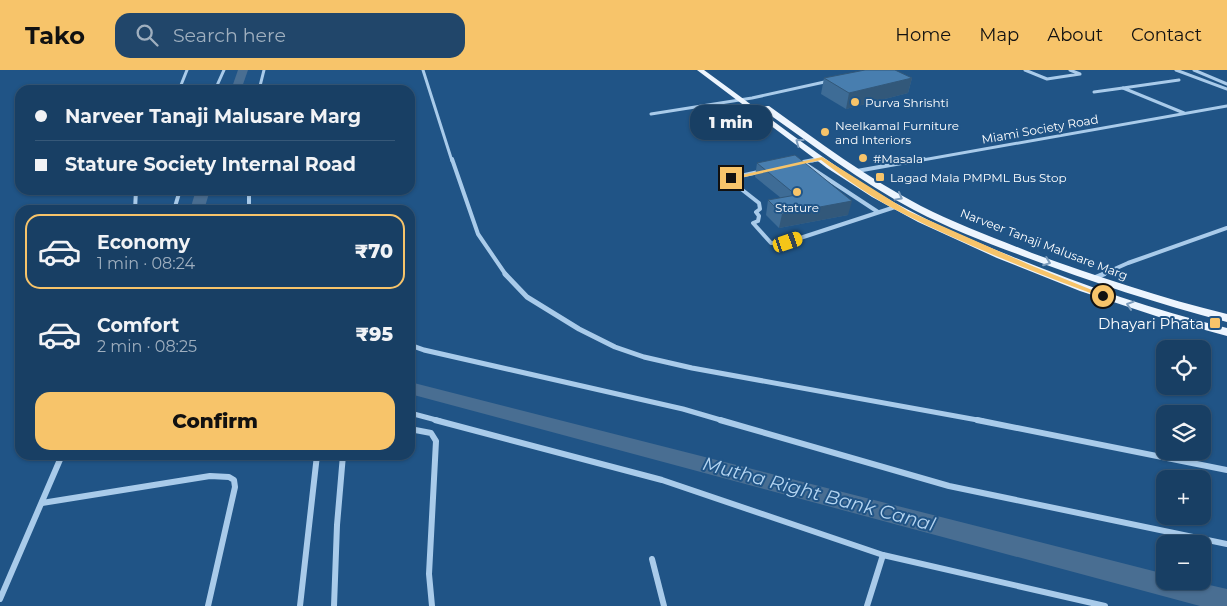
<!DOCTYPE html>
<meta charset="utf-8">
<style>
body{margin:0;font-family:Montserrat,sans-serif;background:#21466a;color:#f1f3f6;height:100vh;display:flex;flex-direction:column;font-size:19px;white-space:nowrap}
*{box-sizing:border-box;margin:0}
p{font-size:16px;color:#9fafbf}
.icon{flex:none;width:28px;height:28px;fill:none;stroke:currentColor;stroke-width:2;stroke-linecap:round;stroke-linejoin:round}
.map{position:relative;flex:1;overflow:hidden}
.panel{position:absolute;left:15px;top:135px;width:400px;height:255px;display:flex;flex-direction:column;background:#183f64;border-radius:15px;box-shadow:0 1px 4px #0004,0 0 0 1px #365878}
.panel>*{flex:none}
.top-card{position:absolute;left:15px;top:15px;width:400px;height:110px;border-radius:15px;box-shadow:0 1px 4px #0004,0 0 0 1px #365878;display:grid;align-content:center;height:110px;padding:0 20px;background:#183f64}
.buttons{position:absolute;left:1156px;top:270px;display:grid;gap:10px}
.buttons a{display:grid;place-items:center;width:55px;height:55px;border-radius:10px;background:#183f64;box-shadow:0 1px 4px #0004,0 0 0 1px #365878;font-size:25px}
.end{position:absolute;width:22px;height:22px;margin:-11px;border:6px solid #f7c46a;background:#111;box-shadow:0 0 0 2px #111}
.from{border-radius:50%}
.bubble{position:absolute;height:35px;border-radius:15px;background:#183f64;box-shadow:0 1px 4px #0004,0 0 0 1px #365878;font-size:16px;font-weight:800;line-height:35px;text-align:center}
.car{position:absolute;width:15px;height:30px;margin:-15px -8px;border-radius:6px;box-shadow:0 0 4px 1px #0007;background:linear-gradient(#f5c518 24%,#345 0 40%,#f5c518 0 76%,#345 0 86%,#f5c518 0)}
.top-card b{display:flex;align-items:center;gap:18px;height:48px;font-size:19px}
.top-card b+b{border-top:1px solid #365878}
.top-card i{width:12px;height:12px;background:#f1f3f6}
ul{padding:9px 0 0;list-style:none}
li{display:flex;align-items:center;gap:15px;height:75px;margin:0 10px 8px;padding:0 10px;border:2px solid transparent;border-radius:15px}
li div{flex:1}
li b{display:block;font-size:19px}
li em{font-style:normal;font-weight:800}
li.current{border-color:#f7c46a}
li>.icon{width:45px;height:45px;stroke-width:1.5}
.button{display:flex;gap:10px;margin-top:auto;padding:10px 20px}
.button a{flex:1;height:58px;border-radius:15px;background:#f7c46a;color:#111;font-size:20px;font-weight:800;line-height:58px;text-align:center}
header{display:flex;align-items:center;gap:30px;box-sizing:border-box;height:70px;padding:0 25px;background:#f7c46a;color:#111}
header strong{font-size:24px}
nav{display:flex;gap:28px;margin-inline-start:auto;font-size:18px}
.search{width:350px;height:45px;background:#21466a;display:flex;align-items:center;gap:12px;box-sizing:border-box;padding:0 18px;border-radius:15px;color:#9fafbf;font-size:19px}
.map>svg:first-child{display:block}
</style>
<header>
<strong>Tako</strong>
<div class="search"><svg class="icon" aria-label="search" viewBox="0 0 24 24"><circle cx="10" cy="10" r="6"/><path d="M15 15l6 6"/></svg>Search here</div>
<nav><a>Home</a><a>Map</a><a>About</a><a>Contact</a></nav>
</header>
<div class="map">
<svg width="1227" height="536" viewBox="0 0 1227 536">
<rect width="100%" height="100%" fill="#205486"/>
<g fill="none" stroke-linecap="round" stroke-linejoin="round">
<g fill="#496e92" fill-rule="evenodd">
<polygon points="238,0 248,0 241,20 231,20"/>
<polygon points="196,120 210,120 204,140 190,140"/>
<polygon points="410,312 1165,504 1165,511 1192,511 1227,519 1227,536 1200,536 410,324"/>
</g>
<g stroke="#a9cbea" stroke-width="3">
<polyline points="423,0 452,91"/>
<polyline points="1025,0 1047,9 1080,4 1070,0"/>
<polyline points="1176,0 1227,19"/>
<polyline points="1194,0 1227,14"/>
<polyline points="1179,10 1123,18 1184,43"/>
<polyline points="179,20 187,0"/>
<polyline points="215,20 224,0"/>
<polyline points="259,20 264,0"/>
<polyline points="1094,22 1123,18"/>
<polyline points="651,44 752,28 829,11"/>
<polyline points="812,91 821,89"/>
<polyline points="917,91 1227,36"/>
</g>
<g stroke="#a9cbea" stroke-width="4">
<polyline points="452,89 478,164 506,205"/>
<polyline points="798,93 819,89"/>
<polyline points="805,94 878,142"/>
<polyline points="763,101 731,108 731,111 759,133 760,139 756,142 759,146 758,151 753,153 771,173 788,172 895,137"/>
<polyline points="857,101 924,89"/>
<polyline points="249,120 249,140"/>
<polyline points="135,140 136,120"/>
<polyline points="174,140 180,120"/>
<polyline points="1101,205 1128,193 1227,158"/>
</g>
<g stroke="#a9cbea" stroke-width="5">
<polyline points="505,204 527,227 579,259 615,277 644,287 692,298 983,351"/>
<polyline points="1094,208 1104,204"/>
<polyline points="410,275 424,280 683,339 724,351"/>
<polyline points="410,343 440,351"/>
</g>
<g stroke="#a9cbea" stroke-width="6">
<polyline points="435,350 662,410 883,485"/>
<polyline points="720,350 949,416 1227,474"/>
<polyline points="977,350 1227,400"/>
<polyline points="410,359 431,363 436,371 429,504 432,536"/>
<polyline points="42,433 210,406 229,407 234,410 235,417 208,536"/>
<polyline points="652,489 664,536"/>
<polyline points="0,529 62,385"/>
<polyline points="300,536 317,385"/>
<polyline points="334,536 337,455 343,385"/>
<polyline points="867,536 883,485 1105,536"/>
</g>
<g fill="#edf5fe" fill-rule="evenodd">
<path d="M 697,0 L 704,0 C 762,42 817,86 878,123 C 920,148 966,168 1011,186 C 1082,215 1153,240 1227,258 L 1227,266 L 1165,249 L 1080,221 L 997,188 L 918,152 L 872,127 L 827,98 Z"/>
<path d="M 763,36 L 769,36 C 818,71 867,108 921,136 C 956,154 995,168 1032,183 C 1096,206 1161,228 1227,244 L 1227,252 C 1158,234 1092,212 1025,187 C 988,173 950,159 914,140 C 860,112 812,74 763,40 Z"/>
</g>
</g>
<g fill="#3e6c96">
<polygon points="824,8 912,8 908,23 846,39 821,24"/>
<polygon points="757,93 848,145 779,158 766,145 768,130 781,128 755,107"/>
</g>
<g fill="#32587a">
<polygon points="912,8 908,23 846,39 849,23"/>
<polygon points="852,131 848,145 779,158 782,144"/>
</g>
<g fill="#487eaf" stroke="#32587a">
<polygon points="865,0 895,0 912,8 849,23 824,8"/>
<polygon points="795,85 852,131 782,144 768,130 796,125 757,93"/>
</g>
<defs><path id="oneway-chevron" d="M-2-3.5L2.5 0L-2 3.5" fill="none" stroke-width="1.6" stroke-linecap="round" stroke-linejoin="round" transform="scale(1.25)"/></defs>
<g stroke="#7c9cbc">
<use href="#oneway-chevron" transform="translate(799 72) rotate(-144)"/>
<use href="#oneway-chevron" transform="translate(899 127) rotate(29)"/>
<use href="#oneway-chevron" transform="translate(1047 192) rotate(21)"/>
<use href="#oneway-chevron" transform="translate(1130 235) rotate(-162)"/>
</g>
<path fill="#f7c46a" d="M 822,87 L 908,141 L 1030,195 L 1107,226 L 1101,227 C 1034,202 967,176 904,144 C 875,130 847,110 821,90 L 731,110 L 728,108 Z"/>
<g fill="#f7c46a" stroke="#205486" stroke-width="2">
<circle cx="855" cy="32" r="5"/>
<circle cx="825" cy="62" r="5"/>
<circle cx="863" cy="88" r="5"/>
<rect x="875" y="102" width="10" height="10" rx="2.5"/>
<circle cx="797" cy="122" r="5"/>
<rect x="1209" y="247" width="12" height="12" rx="2.5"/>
</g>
<g text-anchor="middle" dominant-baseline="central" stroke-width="4" stroke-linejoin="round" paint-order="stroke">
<g font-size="12" fill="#fff" stroke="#205486" text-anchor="start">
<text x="865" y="32">Purva Shrishti</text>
<text x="835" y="55">Neelkamal Furniture<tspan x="835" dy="14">and Interiors</tspan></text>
<text x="873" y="88">#Masala</text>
<text x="890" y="107">Lagad Mala PMPML Bus Stop</text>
<text x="797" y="137" text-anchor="middle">Stature</text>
</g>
<g font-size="12" fill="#fff" stroke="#205486">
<text transform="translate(1040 59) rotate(-10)">Miami Society Road</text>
<text transform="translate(1044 174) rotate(21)">Narveer Tanaji Malusare Marg</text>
</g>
<g font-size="15" fill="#fff" stroke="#205486" text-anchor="end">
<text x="1204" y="253">Dhayari Phata</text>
</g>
<g font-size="19" font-style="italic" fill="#b5d5f1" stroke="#205486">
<text transform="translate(819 424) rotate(15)">Mutha Right Bank Canal</text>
</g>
</g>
</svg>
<div class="buttons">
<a><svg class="icon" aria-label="locate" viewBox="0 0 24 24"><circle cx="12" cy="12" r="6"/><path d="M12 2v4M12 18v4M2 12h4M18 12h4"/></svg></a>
<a><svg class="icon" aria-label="layers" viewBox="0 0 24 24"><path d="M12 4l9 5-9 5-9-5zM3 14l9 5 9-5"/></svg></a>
<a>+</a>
<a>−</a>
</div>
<i class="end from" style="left:1103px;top:226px"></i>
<i class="end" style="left:731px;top:108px"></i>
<div class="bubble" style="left:690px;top:35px;width:82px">1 min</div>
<i class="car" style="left:788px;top:172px;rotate:71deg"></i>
<div class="top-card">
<b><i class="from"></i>Narveer Tanaji Malusare Marg</b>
<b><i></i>Stature Society Internal Road</b>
</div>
<section class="panel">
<ul>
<li class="current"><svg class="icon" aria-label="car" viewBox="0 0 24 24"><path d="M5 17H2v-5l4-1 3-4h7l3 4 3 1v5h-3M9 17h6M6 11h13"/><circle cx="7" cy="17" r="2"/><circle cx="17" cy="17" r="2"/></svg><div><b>Economy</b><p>1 min · 08:24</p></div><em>₹70</em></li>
<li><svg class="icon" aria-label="car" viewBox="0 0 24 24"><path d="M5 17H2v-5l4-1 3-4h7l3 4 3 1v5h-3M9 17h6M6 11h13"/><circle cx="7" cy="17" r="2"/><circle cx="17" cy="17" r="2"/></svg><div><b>Comfort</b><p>2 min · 08:25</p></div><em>₹95</em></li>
</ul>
<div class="button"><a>Confirm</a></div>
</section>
</div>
